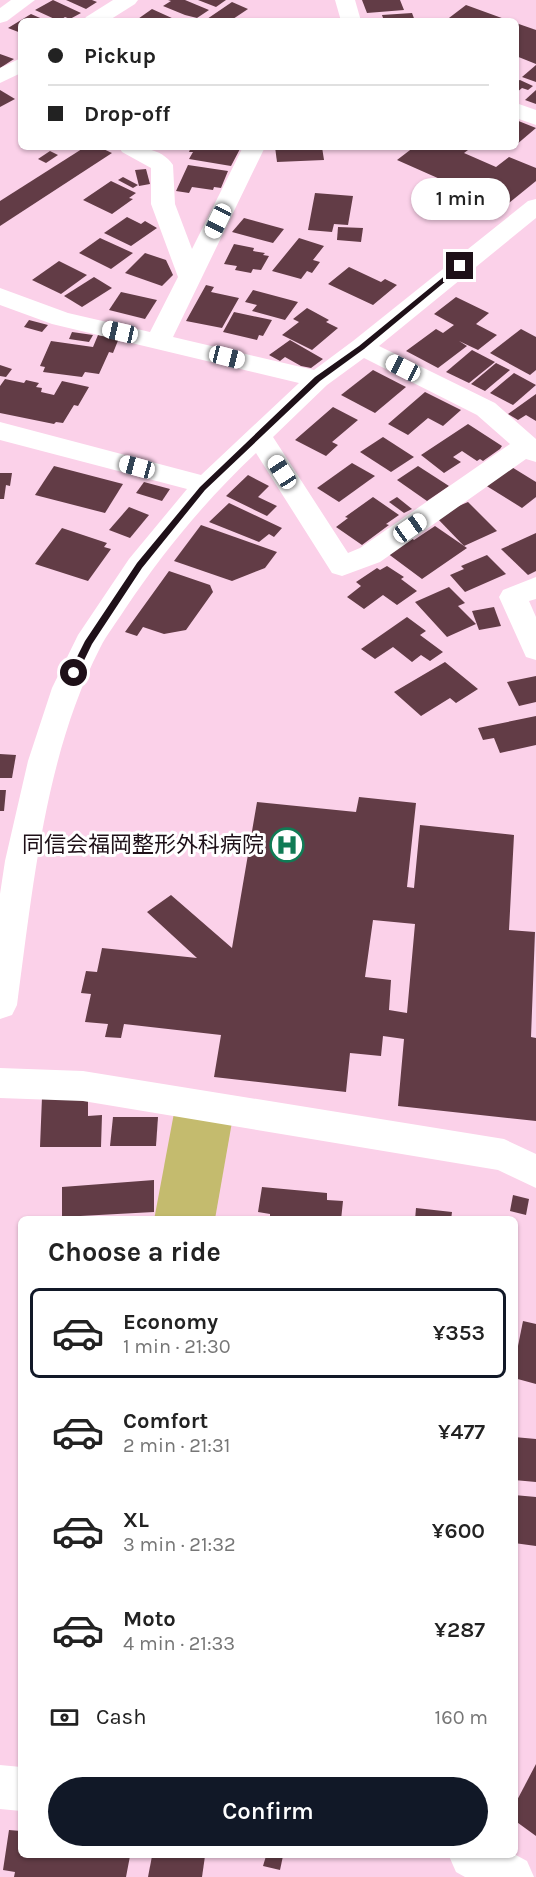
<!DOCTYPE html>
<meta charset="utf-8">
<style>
body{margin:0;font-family:Karla,"Noto Sans JP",sans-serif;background:#f2f2f2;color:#222;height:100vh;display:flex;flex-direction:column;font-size:22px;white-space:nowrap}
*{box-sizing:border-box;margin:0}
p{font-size:20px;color:#767676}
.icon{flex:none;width:33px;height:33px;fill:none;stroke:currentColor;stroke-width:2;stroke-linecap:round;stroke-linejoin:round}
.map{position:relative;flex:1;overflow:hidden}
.panel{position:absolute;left:18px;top:1216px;width:500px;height:642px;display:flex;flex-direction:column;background:#fff;border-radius:9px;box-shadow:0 2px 4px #0004}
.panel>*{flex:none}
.hud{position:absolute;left:18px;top:18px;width:501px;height:132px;border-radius:9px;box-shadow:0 2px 4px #0004;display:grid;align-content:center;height:132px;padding:0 30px;background:#fff}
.end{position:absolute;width:27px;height:27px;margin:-14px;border:8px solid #1e1018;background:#fff;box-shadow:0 0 0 3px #fff}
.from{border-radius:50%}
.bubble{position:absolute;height:42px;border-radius:21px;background:#fff;box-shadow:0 2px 4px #0004;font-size:20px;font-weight:600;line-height:42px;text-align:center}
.car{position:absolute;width:18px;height:36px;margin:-18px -9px;border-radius:8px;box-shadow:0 0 4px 2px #0007;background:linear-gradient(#fff 24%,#345 0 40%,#fff 0 76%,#345 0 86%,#fff 0)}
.hud b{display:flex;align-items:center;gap:21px;height:57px;font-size:22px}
.hud b+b{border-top:2px solid #e0e0e0}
.hud i{width:15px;height:15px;background:#222}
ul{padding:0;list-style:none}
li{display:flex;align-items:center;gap:18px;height:90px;margin:0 12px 9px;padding:0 18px;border:3px solid transparent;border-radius:9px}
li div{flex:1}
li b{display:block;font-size:22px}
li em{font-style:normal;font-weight:600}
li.on{border-color:#111827}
li>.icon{width:54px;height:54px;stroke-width:1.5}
h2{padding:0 30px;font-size:27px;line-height:72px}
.pay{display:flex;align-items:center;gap:15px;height:66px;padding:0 30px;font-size:22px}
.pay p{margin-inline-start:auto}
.cta{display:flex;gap:12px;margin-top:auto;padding:12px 30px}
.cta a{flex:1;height:69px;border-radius:36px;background:#111827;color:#fff;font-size:24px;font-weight:600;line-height:69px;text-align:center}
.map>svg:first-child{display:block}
</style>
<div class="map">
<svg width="536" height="1877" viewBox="0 0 536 1877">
<rect width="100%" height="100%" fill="#fbd1e9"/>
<polygon fill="#c4bb6e" points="174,1113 232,1122 215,1219 154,1220"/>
<g fill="#623c46" fill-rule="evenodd">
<polygon points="53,0 81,13 70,19 65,17 59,21 35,10"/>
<polygon points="66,0 92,0 97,2 86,9"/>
<polygon points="168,0 185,0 209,10 197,18 185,15 163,6 171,1"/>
<polygon points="198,0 226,0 216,7"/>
<polygon points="362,0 400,0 404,10 367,13"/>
<polygon points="232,2 248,9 230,21 207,19"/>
<polygon points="466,5 510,21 445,21"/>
<polygon points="152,9 174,19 171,21 135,21"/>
<polygon points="412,13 415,21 384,21 382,15"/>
<polygon points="31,14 47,21 21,21 21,33 8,28"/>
<polygon points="516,23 536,30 536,64 516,56"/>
<polygon points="0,54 14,59 0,68"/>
<polygon points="536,65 536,82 522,77"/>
<polygon points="520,80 533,86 528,90 522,88 516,93 516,81"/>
<polygon points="0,90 15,99 0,107"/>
<polygon points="536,90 536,104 525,100"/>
<polygon points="516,120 536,128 516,145"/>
<polygon points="85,147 99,147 112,153 0,226 0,201"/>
<polygon points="191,147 241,147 231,166 189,159 193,152 189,152"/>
<polygon points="275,147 322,147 324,160 277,162"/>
<polygon points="414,147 472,147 464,153 496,167 509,157 536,168 536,181 498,212 462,196 467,191 397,160"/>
<polygon points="50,151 58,155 46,163 38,159"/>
<polygon points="188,165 228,171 221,188 214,187 213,190 192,187 189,193 176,191"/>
<polygon points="146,169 150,184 139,186 135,170"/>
<polygon points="123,177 138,185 133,188 118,180"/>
<polygon points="111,181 136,193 129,198 133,199 112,214 83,200"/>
<polygon points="315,193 353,196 348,225 334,224 332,232 308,230"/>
<polygon points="127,217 141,224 145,221 157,228 131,246 104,233"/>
<polygon points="244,218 284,229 273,243 232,232"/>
<polygon points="338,227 363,228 361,242 337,240"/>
<polygon points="100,238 133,253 111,269 79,253"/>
<polygon points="299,238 324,246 313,260 320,262 312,273 307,271 301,279 272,271"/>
<polygon points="234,244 254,248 253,251 265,253 263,255 269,256 261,270 253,269 251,273 235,270 237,266 224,264"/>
<polygon points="145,253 166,260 173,275 162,286 125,273"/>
<polygon points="59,261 87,275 61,294 32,280"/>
<polygon points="349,267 381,282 385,279 397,285 373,305 328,284"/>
<polygon points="94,277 112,288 82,307 64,296"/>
<polygon points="206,285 214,287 211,292 239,298 222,328 186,321"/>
<polygon points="253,290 298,302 285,320 252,311 257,305 245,302"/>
<polygon points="121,292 157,300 145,319 109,310"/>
<polygon points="456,297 489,313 476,324 497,335 478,350 459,341 467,346 438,368 406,351 436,329 443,333 454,325 434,314"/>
<polygon points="307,308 329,320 326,322 338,328 312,350 282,335 299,322 293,319"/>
<polygon points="234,312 272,320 263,336 259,335 257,340 223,332"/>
<polygon points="29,320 48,325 42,332 24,327"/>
<polygon points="521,329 536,337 536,370 530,375 490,353"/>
<polygon points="72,332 93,335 89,342 69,339"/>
<polygon points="98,335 119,338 113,353 109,352 99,374 85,372 82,377 43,372 45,367 40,366 51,341 93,347"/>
<polygon points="290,340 323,359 311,368 301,366 285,357 280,361 269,355"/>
<polygon points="472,350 495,362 469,383 446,372"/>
<polygon points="496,363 510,370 485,391 471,384"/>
<polygon points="0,365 12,369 6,377 0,376"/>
<polygon points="373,370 406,387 375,413 341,395"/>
<polygon points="514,373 536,385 513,405 490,393"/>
<polygon points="5,379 24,383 26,380 39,383 36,387 42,388 41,392 54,395 62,381 89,387 78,406 74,405 63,423 56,422 54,424 0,413 0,386"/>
<polygon points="425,392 461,410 443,426 428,418 408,435 388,424"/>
<polygon points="536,394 536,421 526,415 518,420 508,414"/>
<polygon points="333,407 358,420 332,442 338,445 326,456 295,440"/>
<polygon points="468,424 502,446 500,449 483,461 480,459 477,461 462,451 453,457 461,462 444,473 421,455"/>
<polygon points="383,437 414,457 391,472 360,452"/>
<polygon points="352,463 375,476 339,502 317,488"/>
<polygon points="54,466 123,484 105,513 35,495"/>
<polygon points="418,466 449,486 427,501 397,480"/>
<polygon points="510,466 536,482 536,497 522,508 485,485"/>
<polygon points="0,473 12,473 10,486 6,485 4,499 0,499"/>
<polygon points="248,475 269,486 258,497 277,506 267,516 226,496"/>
<polygon points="144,482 170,489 162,501 136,493"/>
<polygon points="373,497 399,515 386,524 389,525 362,545 336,527 348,518 345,517"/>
<polygon points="397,497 412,509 404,513 389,502"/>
<polygon points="468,502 497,531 464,546 435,516"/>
<polygon points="229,503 282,528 274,537 269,534 259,542 209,522"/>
<polygon points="129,507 149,515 130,538 109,530"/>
<polygon points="201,525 277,552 265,568 232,581 174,561"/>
<polygon points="435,526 467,548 422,579 387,553 410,537 414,540"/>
<polygon points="62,528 107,543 104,547 111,549 88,581 35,564"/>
<polygon points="536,533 536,571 528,575 501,549"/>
<polygon points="487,555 506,574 465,592 450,575 464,569 461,566"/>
<polygon points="387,566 404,577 401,579 417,591 397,605 383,595 364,609 347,597 361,586 356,582 377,568 380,570"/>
<polygon points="169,571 210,585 213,592 186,630 164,634 143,627 137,636 125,632"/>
<polygon points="449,587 465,603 458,606 476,624 447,637 415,602"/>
<polygon points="494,607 501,626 479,630 472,611"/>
<polygon points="407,617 426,631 420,635 443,652 430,661 421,655 412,662 393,647 375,659 361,649"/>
<polygon points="445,662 478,689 456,703 450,698 421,716 394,692"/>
<polygon points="536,676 536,702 519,706 507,682"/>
<polygon points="536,716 536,745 500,753 494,738 483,740 478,728"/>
<polygon points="0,754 16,755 12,778 0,778"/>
<polygon points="0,790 6,790 4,811 0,811"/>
<path d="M 359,797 L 416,803 L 407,887 L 414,888 L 420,825 L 514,835 L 509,930 L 535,932 L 531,1037 L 536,1038 L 536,1121 L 398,1106 L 404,1039 L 383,1036 L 381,1056 L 350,1053 L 346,1092 L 214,1077 L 221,1035 L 124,1024 L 121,1038 L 105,1037 L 108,1024 L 85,1022 L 91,994 L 81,993 L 86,971 L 97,972 L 102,948 L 197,958 L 147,912 L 171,895 L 232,948 L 257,802 L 356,812 ZM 373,920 L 415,924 L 407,1013 L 389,1010 L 391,980 L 365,977 Z"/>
<polygon points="42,1097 88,1099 88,1116 102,1115 101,1147 40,1147"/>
<polygon points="113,1117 158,1117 156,1146 110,1146"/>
<polygon points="154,1180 154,1212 62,1217 62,1187"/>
<polygon points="262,1187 327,1193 327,1200 343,1201 341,1220 270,1220 270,1214 258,1212"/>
<polygon points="513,1195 529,1199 526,1215 510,1211"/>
<polygon points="416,1208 452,1212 451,1220 415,1220"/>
<polygon points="523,1321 536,1324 536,1384 514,1378 514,1366"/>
<polygon points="514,1437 536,1439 536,1482 514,1480"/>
<polygon points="514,1495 536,1497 536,1546 514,1543"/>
<polygon points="536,1764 536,1836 514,1820 514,1806"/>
<polygon points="9,1830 21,1831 21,1856 130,1856 126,1877 14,1877 15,1872 3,1870"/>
<polygon points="152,1856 205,1856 202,1877 148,1877"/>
<polygon points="266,1856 283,1856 280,1870 263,1866"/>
</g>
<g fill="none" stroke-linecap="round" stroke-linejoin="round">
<g fill="#fff" fill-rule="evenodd">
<polygon points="11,0 35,0 7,21 0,23 0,8"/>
<polygon points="113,0 138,0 135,4 108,21 83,21 86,17"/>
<polygon points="335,0 355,0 361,21 341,21"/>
<polygon points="21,58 21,73 0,83 0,68"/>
<polygon points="516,103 536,110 536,125 516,118"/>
<path d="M 119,147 C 138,147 161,147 173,165 L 175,204 L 192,249 L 243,147 L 265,147 L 173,337 L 314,370 L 353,341 L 528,201 L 536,199 L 536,218 L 379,346 L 495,403 L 536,439 L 536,462 L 526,459 L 380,562 L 342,576 L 332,573 L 256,453 C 206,500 163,552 125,609 C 117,622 107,634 100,648 C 45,755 33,887 17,1005 L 12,1015 L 0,1019 L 0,894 L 5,861 L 28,761 L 52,688 L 78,635 L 129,559 L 187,489 L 0,440 L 0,422 L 201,475 L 299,383 L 52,324 L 0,305 L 0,288 L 68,313 L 150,332 L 178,277 L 151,204 L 151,168 L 122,152 ZM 364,358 L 477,415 L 510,444 L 360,548 L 348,553 L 273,437 L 327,385 Z"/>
<polygon points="536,577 536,599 529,601 536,617 536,660 526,657 499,597 503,590"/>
<polygon points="0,1068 83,1071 504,1139 536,1154 536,1188 498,1170 83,1101 0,1098"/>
<polygon points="0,1765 21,1767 21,1811 0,1809"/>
<polygon points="514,1854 527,1861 534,1877 465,1877 456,1872 449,1856"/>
</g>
</g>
<polygon fill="#1e1018" points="458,265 464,266 364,349 320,381 205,490 142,568 92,644 77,675 71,675 69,673 85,641 137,563 200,487 315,377 359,346"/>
<defs>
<symbol id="hospital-ring" viewBox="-11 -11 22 22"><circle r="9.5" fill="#fff" stroke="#107b55" stroke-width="1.5"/><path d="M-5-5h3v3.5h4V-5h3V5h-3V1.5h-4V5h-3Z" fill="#107b55"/></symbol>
</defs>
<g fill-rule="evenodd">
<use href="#hospital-ring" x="268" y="826" width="38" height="38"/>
</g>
<g text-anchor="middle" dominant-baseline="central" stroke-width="6" stroke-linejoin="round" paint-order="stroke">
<g font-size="22" fill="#1e1018" stroke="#fff" text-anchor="end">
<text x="264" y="845">同信会福岡整形外科病院</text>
</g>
</g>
</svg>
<i class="end from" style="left:74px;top:673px"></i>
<i class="end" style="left:460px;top:266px"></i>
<div class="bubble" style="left:411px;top:178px;width:99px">1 min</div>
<i class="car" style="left:218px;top:221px;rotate:206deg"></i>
<i class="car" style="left:120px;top:332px;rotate:283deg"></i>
<i class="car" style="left:227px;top:357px;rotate:104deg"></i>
<i class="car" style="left:403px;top:368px;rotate:297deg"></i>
<i class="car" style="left:137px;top:467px;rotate:285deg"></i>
<i class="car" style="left:282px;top:472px;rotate:327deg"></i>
<i class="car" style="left:410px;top:528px;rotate:55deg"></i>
<div class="hud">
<b><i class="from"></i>Pickup</b>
<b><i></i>Drop-off</b>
</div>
<section class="panel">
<h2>Choose a ride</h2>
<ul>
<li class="on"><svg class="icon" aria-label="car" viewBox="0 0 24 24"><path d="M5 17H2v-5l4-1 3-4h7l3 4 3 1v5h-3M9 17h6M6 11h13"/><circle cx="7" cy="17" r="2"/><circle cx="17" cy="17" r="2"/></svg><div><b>Economy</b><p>1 min · 21:30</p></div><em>¥353</em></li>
<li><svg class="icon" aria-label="car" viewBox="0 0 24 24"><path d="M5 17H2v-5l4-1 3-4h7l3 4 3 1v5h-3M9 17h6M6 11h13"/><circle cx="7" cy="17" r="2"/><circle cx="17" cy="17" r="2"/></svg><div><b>Comfort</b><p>2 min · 21:31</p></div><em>¥477</em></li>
<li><svg class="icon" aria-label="car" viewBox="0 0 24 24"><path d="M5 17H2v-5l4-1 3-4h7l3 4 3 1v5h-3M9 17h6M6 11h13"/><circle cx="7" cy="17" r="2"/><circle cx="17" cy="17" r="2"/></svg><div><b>XL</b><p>3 min · 21:32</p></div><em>¥600</em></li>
<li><svg class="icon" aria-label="car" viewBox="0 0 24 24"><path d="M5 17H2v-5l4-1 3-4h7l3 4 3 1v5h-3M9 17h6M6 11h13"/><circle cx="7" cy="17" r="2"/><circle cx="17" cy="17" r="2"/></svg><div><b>Moto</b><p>4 min · 21:33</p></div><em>¥287</em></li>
</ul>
<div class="pay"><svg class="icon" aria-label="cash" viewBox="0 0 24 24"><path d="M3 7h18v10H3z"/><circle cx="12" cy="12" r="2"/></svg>Cash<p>160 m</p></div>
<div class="cta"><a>Confirm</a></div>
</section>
</div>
